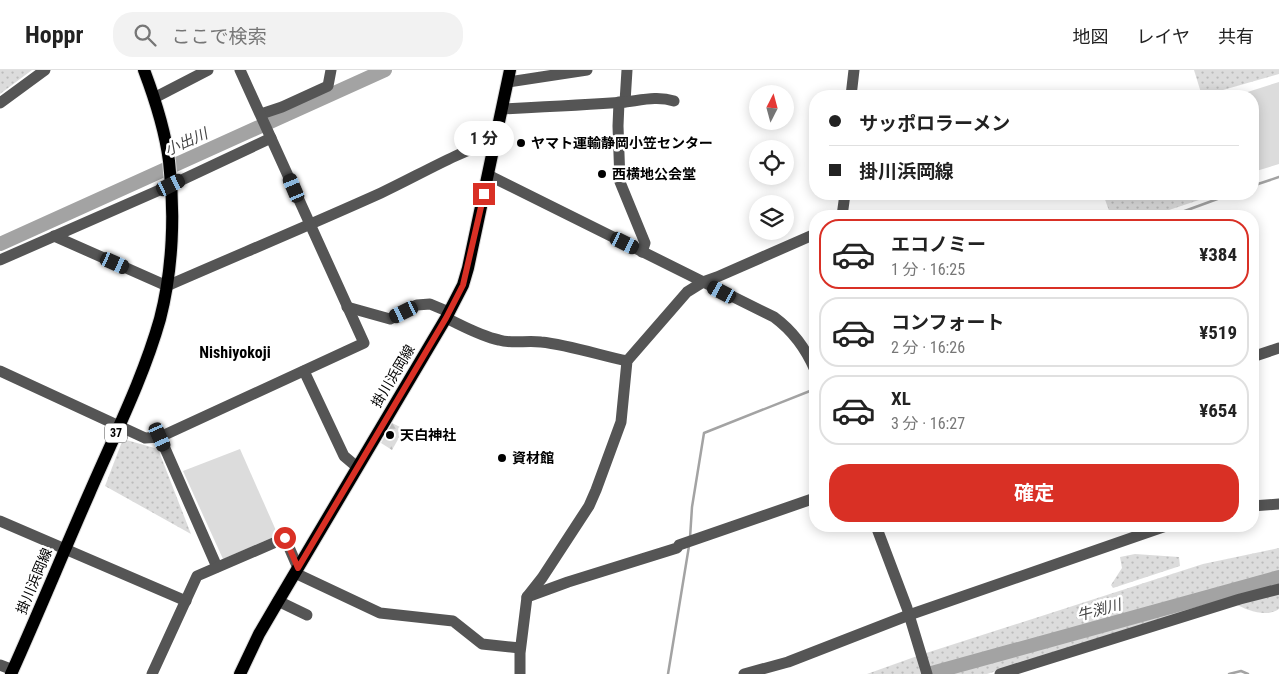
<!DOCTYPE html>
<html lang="ja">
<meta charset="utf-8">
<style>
body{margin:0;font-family:"Roboto Condensed","Noto Sans JP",sans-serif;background:#f2f2f2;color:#222;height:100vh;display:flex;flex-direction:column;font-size:19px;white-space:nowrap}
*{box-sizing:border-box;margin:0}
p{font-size:16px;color:#767676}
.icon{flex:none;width:28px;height:28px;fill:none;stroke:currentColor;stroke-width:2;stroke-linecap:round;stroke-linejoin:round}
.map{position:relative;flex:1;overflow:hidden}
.side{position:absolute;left:809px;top:140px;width:450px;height:322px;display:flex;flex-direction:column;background:#fff;border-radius:20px;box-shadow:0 2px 12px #0003}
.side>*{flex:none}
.hud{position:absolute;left:809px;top:20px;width:450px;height:110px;border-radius:20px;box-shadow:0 2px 12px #0003;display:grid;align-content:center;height:110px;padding:0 20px;background:#fff}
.needle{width:32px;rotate:6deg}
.fabs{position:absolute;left:749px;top:15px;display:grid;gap:10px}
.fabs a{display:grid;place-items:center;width:45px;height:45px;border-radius:50%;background:#fff;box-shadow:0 2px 12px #0003;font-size:25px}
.end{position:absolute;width:22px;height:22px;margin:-11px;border:6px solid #d93025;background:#fff;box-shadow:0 0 0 2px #fff}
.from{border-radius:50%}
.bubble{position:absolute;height:35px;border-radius:18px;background:#fff;box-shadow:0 2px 12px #0003;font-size:16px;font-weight:700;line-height:35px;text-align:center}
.car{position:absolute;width:15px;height:30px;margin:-15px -8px;border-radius:6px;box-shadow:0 0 4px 1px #0007;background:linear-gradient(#222 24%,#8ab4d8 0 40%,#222 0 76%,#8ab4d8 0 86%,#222 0)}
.hud b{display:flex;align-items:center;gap:18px;height:48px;font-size:19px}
.hud b+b{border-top:1px solid #e0e0e0}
.hud i{width:12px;height:12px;background:#222}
ul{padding:9px 0 0;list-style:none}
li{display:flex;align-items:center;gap:15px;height:70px;margin:0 10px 8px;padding:0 10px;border:2px solid #e0e0e0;border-radius:20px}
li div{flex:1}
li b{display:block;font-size:19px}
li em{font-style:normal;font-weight:700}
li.selected{border-color:#d93025}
li>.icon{width:45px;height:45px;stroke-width:1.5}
.button{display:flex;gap:10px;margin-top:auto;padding:10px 20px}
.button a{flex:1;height:58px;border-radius:20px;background:#d93025;color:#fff;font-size:20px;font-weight:700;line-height:58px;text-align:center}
header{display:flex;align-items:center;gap:30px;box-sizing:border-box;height:70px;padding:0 25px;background:#fff;border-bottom:1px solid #e0e0e0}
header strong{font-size:24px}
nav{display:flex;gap:28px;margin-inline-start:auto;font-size:18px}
.search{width:350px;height:45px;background:#f2f2f2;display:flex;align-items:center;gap:12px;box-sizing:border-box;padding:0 18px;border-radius:20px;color:#767676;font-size:19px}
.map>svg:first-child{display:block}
</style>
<header>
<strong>Hoppr</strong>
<div class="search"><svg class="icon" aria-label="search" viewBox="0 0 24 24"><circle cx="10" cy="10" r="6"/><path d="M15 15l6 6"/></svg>ここで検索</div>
<nav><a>地図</a><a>レイヤ</a><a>共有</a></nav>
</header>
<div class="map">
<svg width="1279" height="604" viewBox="0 0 1279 604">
<defs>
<pattern id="grass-dots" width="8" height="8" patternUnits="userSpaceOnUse" patternTransform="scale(1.25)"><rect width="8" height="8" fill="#dcdcdc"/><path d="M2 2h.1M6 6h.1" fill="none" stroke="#bbb" stroke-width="1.8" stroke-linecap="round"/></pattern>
<pattern id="forest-firs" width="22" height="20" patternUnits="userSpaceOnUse" patternTransform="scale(1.25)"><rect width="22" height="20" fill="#dcdcdc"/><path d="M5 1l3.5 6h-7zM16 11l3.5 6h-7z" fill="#bbb"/></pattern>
</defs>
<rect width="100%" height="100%" fill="#fff"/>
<g fill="url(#grass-dots)">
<polygon points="0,0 32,0 0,24"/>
<polygon points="1194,0 1279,0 1279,4 1202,26"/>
<polygon points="1103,124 1210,124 1211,126 1151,146 1111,146"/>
<polygon points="123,369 158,379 191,464 105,416"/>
<polygon points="1279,478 1279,513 987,604 867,604 920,585 1203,494"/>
<polygon points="1135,484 1179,487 1180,496 1113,518 1111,515 1122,498 1120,487"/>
<path d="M 1279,522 L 1279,539 C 1266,548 1247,540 1235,534 Z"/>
</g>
<polygon fill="url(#forest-firs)" points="392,353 404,359 392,380 381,373"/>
<g fill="#dcdcdc">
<polygon points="1279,12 1279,94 1253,102 1252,26 1235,26"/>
<polygon points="240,379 278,465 223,489 183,401"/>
</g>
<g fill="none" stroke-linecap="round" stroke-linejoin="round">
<g stroke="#a3a3a3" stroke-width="2.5">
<polyline points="1252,116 1279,107"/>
<polyline points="1171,146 1231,124"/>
<polyline points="690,468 692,437 704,363 815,319"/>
<polyline points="668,604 689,476"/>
<polyline points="1229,604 1241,601 1248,604"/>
</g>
<g stroke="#a3a3a3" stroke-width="14">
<polyline points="0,174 385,0"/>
<polyline points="928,604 1279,507"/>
</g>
<defs>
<g id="major">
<path d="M 11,604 C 38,544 63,483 89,424 C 114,366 143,309 160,249 C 173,199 175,142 169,91 C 165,60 155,29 144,0"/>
<polyline points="240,604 259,564 276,535 446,248 463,215 468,198 510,0"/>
</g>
</defs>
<use href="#major" stroke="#dbdbdb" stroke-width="14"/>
<g stroke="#555" stroke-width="11">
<polyline points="508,12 587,0"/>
<polyline points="851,26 854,0"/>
<polyline points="154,28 208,0"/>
<polyline points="619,32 618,56 620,112 645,173 642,182"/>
<polyline points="625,32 627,0"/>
<polyline points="0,33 45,0"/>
<path d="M 502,39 C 543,37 584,35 625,32 C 642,30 658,26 674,31"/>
<polyline points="261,44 282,37 328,16 331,0"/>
<path d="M 488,105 L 774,247 C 793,261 806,279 815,300"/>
<polyline points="842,146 845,124"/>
<path d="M 54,166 L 167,216 C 238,185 310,155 381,123 C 419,105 456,83 495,70"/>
<polyline points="0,190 171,115 271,68"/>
<polyline points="347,237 390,249 417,235 430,234 449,242"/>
<path d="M 446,248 C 463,256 480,266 499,270 C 512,274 527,270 541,272 C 569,275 599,285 627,291"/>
<polyline points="1252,287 1279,278"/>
<polyline points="0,301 145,368 160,367 364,273 240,0"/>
<polyline points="304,301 344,386 357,397"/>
<polyline points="160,367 217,497"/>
<polyline points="1252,436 1279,434"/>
<polyline points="0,451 186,531"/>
<polyline points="876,456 907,538 927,604"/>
<polyline points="295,503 380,543 453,551 482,574 520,578"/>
<polyline points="527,527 568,512 677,478 679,475 815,428"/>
<polyline points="278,531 307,545"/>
<polyline points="0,595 13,600"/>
<polyline points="152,604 197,506 285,468 298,498"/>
<polyline points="520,604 520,583 527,527 542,508 589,436 596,420 621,352 627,291 687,222 703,212 717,207 815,164"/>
<polyline points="744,604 788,592 909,545 1166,456"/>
<polyline points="1000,604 1240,529 1279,519"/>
</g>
<use href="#major" stroke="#000" stroke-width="12"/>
</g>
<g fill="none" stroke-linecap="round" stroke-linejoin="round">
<polyline stroke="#d93025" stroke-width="6" points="285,468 298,498 446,248 463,215 484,124"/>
</g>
<g fill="#000" stroke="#fff" stroke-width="2">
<circle cx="521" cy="73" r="5"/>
<circle cx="602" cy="104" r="5"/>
<circle cx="390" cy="365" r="5"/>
<circle cx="502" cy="388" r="5"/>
</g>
<g text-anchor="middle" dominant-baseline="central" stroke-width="5" stroke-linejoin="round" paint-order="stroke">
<rect fill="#fff" stroke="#4c4c4c" stroke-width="1" x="105" y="353.5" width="22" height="19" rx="4"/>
<g font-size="12" font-weight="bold" fill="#000">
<text x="116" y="363">37</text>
</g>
<g font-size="14" font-weight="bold" fill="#000" stroke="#fff" text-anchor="start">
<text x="531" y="73">ヤマト運輸静岡小笠センター</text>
<text x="612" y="104">西横地公会堂</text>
<text x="400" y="365">天白神社</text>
<text x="512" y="388">資材館</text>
</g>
<g font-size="14" fill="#000" stroke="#fff">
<text transform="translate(393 306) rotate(-59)">掛川浜岡線</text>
<text transform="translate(34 511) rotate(-67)">掛川浜岡線</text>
</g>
<g font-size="15" font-style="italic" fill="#444" stroke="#fff">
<text transform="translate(186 72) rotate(-24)">小出川</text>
<text transform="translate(1099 540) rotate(-15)">牛渕川</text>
</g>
<g font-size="16" font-weight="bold" fill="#000" stroke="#fff">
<text x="235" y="282">Nishiyokoji</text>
</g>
</g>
</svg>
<div class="fabs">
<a><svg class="needle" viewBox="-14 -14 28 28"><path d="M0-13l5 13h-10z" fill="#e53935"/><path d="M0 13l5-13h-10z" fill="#767676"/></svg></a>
<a><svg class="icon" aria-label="locate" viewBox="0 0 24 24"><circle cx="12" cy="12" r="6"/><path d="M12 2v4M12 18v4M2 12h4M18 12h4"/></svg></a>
<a><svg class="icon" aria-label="layers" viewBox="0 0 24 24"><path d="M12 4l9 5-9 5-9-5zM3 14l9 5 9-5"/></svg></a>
</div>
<i class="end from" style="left:285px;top:468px"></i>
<i class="end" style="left:484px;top:124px"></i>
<div class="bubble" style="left:454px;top:51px;width:60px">1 分</div>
<i class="car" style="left:171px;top:115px;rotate:64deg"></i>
<i class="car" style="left:294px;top:118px;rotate:337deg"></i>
<i class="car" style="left:625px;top:173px;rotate:116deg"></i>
<i class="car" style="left:115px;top:193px;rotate:114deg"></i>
<i class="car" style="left:722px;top:222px;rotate:298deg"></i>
<i class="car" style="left:404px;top:242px;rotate:244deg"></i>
<i class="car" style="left:160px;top:367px;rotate:156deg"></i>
<div class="hud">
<b><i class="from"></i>サッポロラーメン</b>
<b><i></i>掛川浜岡線</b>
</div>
<section class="side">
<ul>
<li class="selected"><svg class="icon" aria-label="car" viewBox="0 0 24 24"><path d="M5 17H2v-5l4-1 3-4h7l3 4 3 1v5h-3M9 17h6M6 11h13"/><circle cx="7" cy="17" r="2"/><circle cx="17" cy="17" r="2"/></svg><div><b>エコノミー</b><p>1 分 · 16:25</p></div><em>¥384</em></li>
<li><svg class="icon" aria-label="car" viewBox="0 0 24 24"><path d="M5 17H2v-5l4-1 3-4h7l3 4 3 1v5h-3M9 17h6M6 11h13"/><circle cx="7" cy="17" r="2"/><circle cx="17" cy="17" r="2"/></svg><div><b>コンフォート</b><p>2 分 · 16:26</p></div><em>¥519</em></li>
<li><svg class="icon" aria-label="car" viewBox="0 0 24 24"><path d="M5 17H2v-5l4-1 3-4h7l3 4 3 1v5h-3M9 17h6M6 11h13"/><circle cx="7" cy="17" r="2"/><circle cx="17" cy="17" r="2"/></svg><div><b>XL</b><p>3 分 · 16:27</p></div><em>¥654</em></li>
</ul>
<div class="button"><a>確定</a></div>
</section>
</div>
